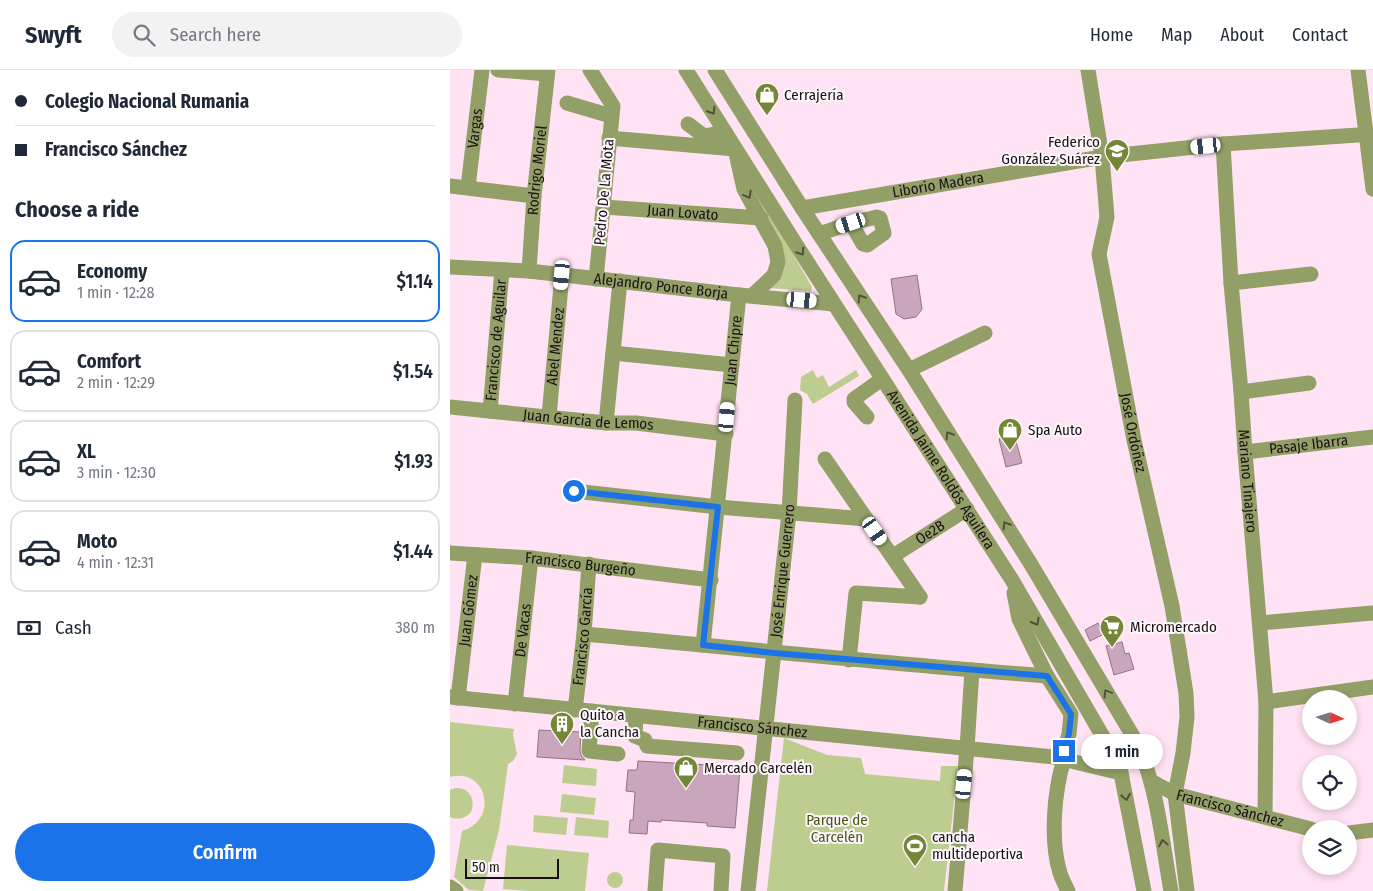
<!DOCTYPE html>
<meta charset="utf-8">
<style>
body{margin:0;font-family:"Fira Sans Condensed",sans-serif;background:#f2f2f3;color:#1f2937;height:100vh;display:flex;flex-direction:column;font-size:19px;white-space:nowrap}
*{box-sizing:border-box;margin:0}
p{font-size:16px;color:#747a83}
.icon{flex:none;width:28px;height:28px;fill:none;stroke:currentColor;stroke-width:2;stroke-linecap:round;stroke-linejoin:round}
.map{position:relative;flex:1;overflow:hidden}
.sheet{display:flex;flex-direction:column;background:#fff;width:450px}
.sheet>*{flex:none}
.guide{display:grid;align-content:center;height:110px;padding:0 15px;background:#fff}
.needle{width:32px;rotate:94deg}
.tools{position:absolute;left:852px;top:620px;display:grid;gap:10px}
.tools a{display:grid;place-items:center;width:55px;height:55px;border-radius:50%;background:#fff;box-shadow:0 2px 8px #0003;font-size:25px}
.scale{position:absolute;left:15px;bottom:12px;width:94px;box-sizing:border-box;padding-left:5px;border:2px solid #1c1017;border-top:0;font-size:14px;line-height:18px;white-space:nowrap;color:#1c1017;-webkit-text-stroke:4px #fdf6fa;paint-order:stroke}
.end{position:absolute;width:22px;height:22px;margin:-11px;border:6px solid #1a73e8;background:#fff;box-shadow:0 0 0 2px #fff}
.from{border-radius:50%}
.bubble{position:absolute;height:35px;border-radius:18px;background:#fff;box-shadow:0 2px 8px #0003;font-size:16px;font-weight:600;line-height:35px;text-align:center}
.car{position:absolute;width:15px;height:30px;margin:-15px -8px;border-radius:6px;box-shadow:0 0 4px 1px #0007;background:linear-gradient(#fff 24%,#345 0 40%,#fff 0 76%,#345 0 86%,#fff 0)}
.guide b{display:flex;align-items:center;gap:18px;height:48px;font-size:19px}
.guide b+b{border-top:1px solid #e0e1e3}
.guide i{width:12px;height:12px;background:#1f2937}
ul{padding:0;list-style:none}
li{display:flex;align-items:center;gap:15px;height:82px;margin:0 10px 8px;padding:0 5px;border:2px solid #e0e1e3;border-radius:15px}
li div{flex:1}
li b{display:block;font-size:19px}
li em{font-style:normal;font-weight:600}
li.current{border-color:#1a73e8}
li>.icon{width:45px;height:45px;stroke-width:1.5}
h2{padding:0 15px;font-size:22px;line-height:60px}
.pay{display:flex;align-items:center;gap:12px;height:55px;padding:0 15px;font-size:19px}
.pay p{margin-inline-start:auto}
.cta{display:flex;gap:10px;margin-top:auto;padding:10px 15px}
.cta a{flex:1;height:58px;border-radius:30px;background:#1a73e8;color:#fff;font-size:20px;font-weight:600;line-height:58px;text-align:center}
header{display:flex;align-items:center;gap:30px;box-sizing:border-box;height:70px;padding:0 25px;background:#fff;border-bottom:1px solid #e0e1e3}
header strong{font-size:24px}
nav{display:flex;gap:28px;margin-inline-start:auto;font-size:18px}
.search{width:350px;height:45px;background:#f2f2f3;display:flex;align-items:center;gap:12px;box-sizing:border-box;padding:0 18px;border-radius:28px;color:#747a83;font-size:19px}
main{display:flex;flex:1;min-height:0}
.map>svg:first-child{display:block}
</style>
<header>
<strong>Swyft</strong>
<div class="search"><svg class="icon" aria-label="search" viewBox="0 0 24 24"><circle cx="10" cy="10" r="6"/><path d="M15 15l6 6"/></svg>Search here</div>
<nav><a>Home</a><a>Map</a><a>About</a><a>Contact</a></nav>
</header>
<main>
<section class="sheet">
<div class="guide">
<b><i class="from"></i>Colegio Nacional Rumania</b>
<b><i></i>Francisco Sánchez</b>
</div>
<h2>Choose a ride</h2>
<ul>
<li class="current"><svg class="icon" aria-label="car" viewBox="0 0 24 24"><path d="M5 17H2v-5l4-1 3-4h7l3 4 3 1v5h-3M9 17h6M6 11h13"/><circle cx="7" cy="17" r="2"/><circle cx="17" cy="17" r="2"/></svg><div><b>Economy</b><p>1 min · 12:28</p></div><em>$1.14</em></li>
<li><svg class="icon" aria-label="car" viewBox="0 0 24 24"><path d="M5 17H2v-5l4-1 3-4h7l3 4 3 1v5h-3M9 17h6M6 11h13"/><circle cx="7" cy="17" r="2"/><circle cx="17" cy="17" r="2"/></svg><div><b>Comfort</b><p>2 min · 12:29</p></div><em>$1.54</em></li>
<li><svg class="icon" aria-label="car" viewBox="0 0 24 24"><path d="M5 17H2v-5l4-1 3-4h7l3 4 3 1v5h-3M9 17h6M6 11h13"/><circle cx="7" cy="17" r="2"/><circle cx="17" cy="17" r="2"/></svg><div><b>XL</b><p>3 min · 12:30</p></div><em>$1.93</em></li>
<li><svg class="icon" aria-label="car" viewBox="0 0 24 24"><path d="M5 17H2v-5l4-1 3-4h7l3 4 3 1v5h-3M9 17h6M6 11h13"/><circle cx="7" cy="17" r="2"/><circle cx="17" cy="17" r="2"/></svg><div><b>Moto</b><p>4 min · 12:31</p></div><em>$1.44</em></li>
</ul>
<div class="pay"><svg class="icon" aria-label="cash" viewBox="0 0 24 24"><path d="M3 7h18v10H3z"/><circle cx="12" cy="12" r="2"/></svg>Cash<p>380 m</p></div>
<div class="cta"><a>Confirm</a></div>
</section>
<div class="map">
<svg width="923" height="821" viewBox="0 0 923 821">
<rect width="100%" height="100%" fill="#ffe2f3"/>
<g fill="#bdcd8f">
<polygon points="308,123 362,217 361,221 319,218 329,207 303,127"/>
<polygon points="363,300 367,308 373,305 379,317 406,300 409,306 363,334 357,324 350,320 351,307"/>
<path d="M 0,652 L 64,659 L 63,665 L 67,684 L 63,691 L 58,694 L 49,760 L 33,821 L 19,820 L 4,807 L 12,761 C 50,749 36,697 0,707 Z"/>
<polygon points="334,668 377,685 411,688 415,704 490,711 491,696 508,696 494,821 317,821"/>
<polygon points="114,695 147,699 146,716 112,713"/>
<path d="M 5,718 C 19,717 26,729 21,742 C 15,749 8,750 0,747 L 0,720 Z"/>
<polygon points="112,724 146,728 144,745 110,742"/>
<polygon points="84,745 118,748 116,765 83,762"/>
<polygon points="126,747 159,751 158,768 124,765"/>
<polygon points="57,775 139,783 135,821 79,821 53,819"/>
<circle cx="165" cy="810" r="8"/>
</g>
<g fill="#c9a6bc" stroke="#937287">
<polygon points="467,205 472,239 466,247 454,249 446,244 441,209"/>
<polygon points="564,364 572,393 556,397 549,369"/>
<polygon points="648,553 654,564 640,571 635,560"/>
<polygon points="672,572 675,584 679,583 684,599 664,605 656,576"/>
<polygon points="89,660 131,662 130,681 131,685 135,690 87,687"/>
<polygon points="188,691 260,695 260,697 290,699 285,758 257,756 257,753 211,750 211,752 198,751 197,764 179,763 180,750 183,750 185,722 176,721 178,700 187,700"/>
</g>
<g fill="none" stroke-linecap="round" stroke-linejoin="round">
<g stroke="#92a067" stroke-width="15">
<polyline points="48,0 97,4"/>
<polyline points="140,0 163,36 146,209"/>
<path id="s1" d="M 236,0 L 345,173 L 562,510 L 663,684 L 671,703 L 694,821"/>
<path d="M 265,0 L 352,138 L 459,300 L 582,496 L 687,673 C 708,719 712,772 721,821"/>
<path id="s2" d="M 638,0 L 652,87 L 657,147 L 649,184 L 684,370 L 722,536 L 736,623 L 737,647 L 733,683 L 725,724 L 737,821"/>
<polyline points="908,0 923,119"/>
<polyline points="117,33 161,46"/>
<polyline points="238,54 254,66 275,62"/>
<polyline points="159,68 285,79 294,119 325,176 328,192 324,205 303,225"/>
<path id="s3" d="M 773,74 L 781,213 L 791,322 L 795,382 L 816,632 L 815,747"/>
<polyline points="0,116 84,126"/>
<path id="s4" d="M 18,117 L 32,0"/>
<path id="s5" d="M 154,137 L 311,148"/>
<path id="s6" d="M 352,138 L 652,87 L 773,74 L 923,64"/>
<polyline points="369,164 401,153 413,174 417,175 434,163 430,148 427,147 401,153"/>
<path id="s7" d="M 0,197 L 79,201 L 289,225 L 384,234"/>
<path id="s8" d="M 79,201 L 84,126 L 98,0"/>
<polyline points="781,213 861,204"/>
<polyline points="163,283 282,295"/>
<polyline points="459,300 535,263"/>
<polyline points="791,322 859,313"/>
<path id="s9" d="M 0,337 L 156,353 L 186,353 L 276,364"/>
<path id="s10" d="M 40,341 L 52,200"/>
<path id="s11" d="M 99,346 L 112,205"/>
<polyline points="417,347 404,332 404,329 432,309"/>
<polyline points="156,353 170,211"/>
<path id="s12" d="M 795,382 L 923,367"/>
<polyline points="375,389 470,527"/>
<polyline points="124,421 268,437 416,449"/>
<path id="s13" d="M 0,483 L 81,488 L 261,510"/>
<path id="s14" d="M 443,486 L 517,439"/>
<polyline points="564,523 569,549 597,606 621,644 619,664 614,681 604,687"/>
<polyline points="810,553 922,543"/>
<path d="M 134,564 C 288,578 443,594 597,606"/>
<path id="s15" d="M 253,575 L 289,225"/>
<polyline points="399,590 406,523 470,527"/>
<path id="s16" d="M 0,627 L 604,687 L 671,703"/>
<path id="s17" d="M 8,628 L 25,485"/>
<polyline points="816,632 923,617"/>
<path id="s18" d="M 65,634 L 81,488"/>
<path id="s19" d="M 125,640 L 134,564 L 139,494"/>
<polyline points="142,641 139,681 168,684"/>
<polyline points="186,646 185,666 195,670 197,676 287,683"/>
<path d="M 614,689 C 604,722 600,770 610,803 C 612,809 615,815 618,821"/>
<path id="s20" d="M 701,711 L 725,724 L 861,759"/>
<polyline points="899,763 923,760"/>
<polyline points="0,817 6,821"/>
<polyline points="205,821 208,780 273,786 271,821"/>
<path id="s21" d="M 298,821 L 339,443 L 345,330"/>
<polyline points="505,821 517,678 522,600"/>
</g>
</g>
<defs><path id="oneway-chevron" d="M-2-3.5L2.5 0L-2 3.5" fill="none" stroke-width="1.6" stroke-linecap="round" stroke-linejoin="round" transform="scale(1.25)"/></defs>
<g stroke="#51513b">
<use href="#oneway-chevron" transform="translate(262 41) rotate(58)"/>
<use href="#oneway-chevron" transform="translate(298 125) rotate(61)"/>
<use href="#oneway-chevron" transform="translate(351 182) rotate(57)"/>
<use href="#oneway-chevron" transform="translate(411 228) rotate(-123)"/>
<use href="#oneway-chevron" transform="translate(499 365) rotate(-122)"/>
<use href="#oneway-chevron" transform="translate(556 455) rotate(-122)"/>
<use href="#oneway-chevron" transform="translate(586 552) rotate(60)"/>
<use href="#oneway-chevron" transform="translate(657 623) rotate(-121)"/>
<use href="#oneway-chevron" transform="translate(676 727) rotate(79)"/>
<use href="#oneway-chevron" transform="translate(713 773) rotate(-101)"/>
</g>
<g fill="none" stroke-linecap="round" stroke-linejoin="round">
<polyline stroke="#1a73e8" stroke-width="6" points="124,421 268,437 253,575 324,583 597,606 621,644 619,664 614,681"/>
</g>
<defs>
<symbol id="shop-pin" viewBox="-11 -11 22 30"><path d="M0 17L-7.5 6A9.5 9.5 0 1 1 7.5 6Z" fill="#758636" stroke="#fdf6fa"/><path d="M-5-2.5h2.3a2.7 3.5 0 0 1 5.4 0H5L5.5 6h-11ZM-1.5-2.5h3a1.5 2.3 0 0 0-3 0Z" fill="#fff"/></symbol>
<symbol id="school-pin" viewBox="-11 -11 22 30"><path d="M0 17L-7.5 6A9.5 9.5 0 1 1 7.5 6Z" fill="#758636" stroke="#fdf6fa"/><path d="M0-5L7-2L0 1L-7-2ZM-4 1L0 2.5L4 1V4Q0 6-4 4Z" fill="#fff"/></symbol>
<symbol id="supermarket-pin" viewBox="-11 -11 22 30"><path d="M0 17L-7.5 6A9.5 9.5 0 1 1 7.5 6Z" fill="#758636" stroke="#fdf6fa"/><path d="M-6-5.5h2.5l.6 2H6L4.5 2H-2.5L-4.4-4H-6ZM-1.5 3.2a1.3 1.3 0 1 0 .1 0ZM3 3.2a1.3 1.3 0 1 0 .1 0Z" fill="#fff"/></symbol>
<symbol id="building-pin" viewBox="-11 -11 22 30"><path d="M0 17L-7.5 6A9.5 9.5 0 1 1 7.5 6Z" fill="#758636" stroke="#fdf6fa"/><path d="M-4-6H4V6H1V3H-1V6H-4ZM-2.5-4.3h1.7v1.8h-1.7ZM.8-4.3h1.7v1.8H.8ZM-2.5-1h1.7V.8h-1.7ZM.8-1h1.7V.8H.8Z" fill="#fff"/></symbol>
<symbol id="stadium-pin" viewBox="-11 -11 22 30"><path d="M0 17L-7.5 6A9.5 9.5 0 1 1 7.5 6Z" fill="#758636" stroke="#fdf6fa"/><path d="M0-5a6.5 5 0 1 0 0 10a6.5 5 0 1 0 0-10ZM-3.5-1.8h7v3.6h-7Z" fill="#fff"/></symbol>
</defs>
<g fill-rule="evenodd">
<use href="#shop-pin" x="303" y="11" width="28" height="38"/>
<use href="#school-pin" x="653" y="67" width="28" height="38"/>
<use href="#shop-pin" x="546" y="346" width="28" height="38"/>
<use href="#supermarket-pin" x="648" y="543" width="28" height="38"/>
<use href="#building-pin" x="98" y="640" width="28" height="38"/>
<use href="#shop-pin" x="222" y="684" width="28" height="38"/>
<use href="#stadium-pin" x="451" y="762" width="28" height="38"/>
</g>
<g text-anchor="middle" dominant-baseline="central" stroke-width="4" stroke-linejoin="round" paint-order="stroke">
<g font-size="15" fill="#1c1017" stroke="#fdf6fa" text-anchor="start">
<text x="334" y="25">Cerrajería</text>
<text x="650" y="72" text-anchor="end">Federico<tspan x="650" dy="17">González Suárez</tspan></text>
<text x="578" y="360">Spa Auto</text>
<text x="680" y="557">Micromercado</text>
<text x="130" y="645">Quito a<tspan x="130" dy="17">la Cancha</tspan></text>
<text x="254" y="698">Mercado Carcelén</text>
<text x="482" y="767">cancha<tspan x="482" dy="17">multideportiva</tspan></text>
</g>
<g font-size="15" fill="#1c1017" stroke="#fdf6fa">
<text stroke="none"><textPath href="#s4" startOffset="59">Vargas</textPath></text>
<text stroke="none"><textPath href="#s8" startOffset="101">Rodrigo Moriel</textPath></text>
<text stroke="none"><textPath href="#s6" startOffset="138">Liborio Madera</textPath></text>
<text transform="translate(154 122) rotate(-85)">Pedro De La Mota</text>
<text stroke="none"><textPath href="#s5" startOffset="79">Juan Lovato</textPath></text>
<text stroke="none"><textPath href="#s7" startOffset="212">Alejandro Ponce Borja</textPath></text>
<text stroke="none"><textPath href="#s10" startOffset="71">Francisco de Aguilar</textPath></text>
<text stroke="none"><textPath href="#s11" startOffset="70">Abel Mendez</textPath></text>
<text stroke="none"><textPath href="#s15" startOffset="296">Juan Chipre</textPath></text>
<text stroke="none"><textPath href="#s9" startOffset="139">Juan Garcia de Lemos</textPath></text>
<text stroke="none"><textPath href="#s2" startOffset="368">José Ordóñez</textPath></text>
<text stroke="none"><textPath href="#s12" startOffset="64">Pasaje Ibarra</textPath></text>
<text stroke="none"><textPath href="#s1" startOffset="474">Avenida Jaime Roldós Aguilera</textPath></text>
<text stroke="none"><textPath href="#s3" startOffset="338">Mariano Tinajero</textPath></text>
<text stroke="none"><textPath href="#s14" startOffset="44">Oe2B</textPath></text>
<text stroke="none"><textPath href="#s13" startOffset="131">Francisco Burgeño</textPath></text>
<text stroke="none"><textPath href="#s21" startOffset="322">José Enrique Guerrero</textPath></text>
<text stroke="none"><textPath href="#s17" startOffset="88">Juan Gómez</textPath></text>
<text stroke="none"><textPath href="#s18" startOffset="74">De Vacas</textPath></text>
<text stroke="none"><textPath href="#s19" startOffset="74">Francisco García</textPath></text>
<text stroke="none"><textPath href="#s16" startOffset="304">Francisco Sánchez</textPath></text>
<text stroke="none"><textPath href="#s20" startOffset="84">Francisco Sánchez</textPath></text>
</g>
<g font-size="15" fill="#4a5715" stroke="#fdf6fa">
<text x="387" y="750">Parque de<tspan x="387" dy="17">Carcelén</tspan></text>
</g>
</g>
</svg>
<div class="tools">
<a><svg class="needle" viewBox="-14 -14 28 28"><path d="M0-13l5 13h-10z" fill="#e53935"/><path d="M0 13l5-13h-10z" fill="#747a83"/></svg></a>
<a><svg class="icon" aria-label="locate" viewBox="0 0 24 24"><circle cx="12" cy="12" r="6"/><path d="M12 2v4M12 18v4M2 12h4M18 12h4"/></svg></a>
<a><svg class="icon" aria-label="layers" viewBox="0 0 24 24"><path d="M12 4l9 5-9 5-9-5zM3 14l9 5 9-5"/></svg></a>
</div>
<div class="scale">50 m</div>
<i class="end from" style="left:124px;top:421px"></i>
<i class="end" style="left:614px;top:681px"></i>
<div class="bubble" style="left:631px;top:664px;width:82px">1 min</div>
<i class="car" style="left:756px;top:76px;rotate:264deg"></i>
<i class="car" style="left:401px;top:153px;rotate:252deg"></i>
<i class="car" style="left:112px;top:205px;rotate:185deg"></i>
<i class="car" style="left:352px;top:230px;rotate:95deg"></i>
<i class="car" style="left:277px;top:347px;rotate:5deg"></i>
<i class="car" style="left:425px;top:461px;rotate:145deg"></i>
<i class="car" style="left:514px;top:714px;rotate:5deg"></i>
</div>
</main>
